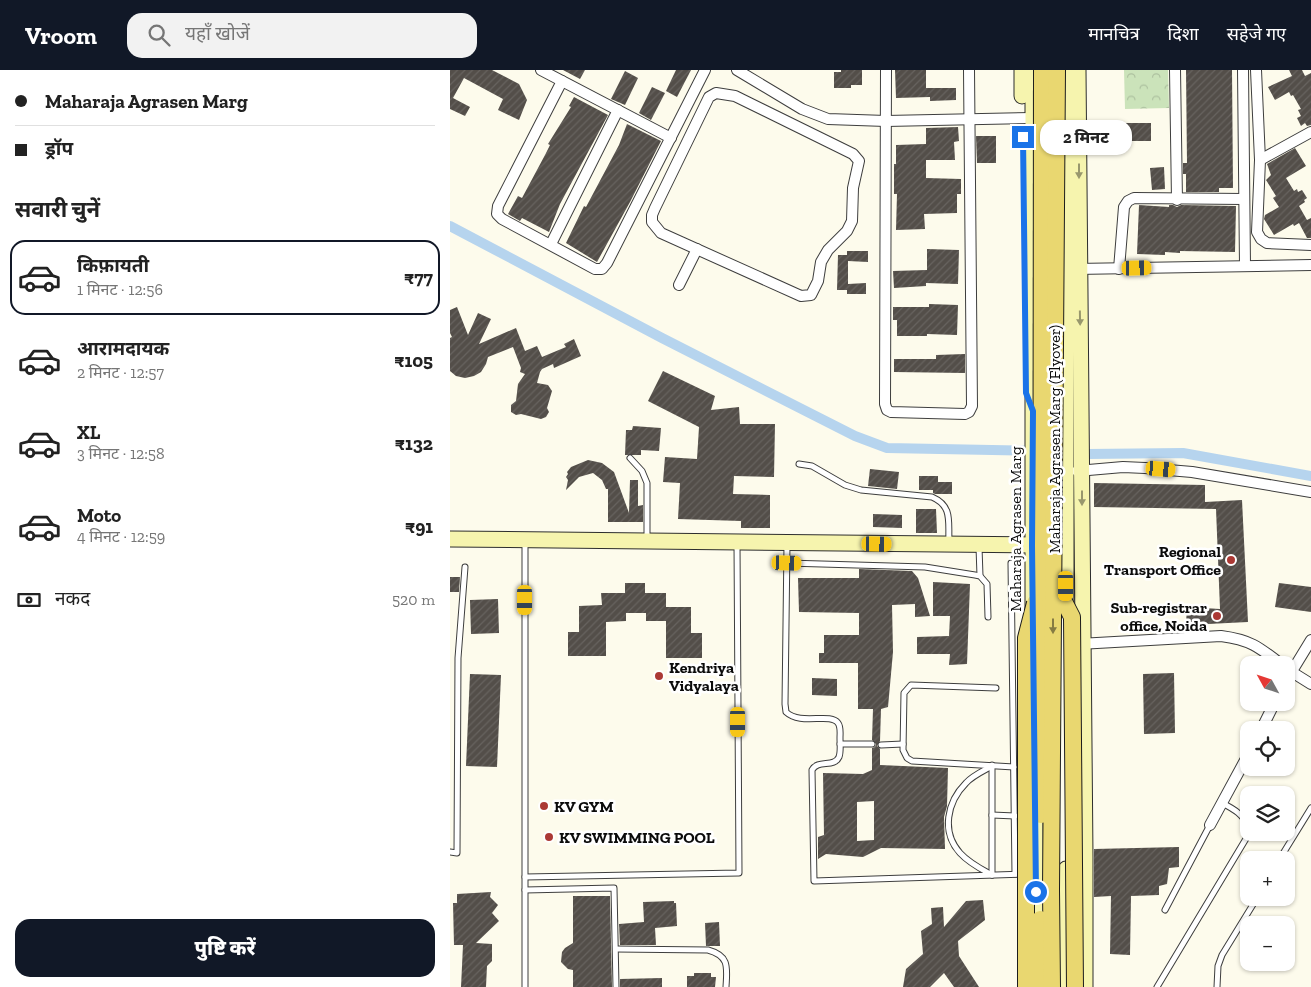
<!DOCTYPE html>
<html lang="hi">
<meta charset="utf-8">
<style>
body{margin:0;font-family:"Zilla Slab","Noto Sans Devanagari",serif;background:#f2f2f2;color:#222;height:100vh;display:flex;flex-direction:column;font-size:19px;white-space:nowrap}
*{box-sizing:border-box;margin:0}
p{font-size:16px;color:#767676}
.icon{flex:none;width:28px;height:28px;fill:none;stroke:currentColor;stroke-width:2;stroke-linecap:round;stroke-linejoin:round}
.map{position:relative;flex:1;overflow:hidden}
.side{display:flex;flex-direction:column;background:#fff;width:450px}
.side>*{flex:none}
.guide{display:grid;align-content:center;height:110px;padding:0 15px;background:#fff}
.needle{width:32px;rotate:310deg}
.tools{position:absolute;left:790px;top:586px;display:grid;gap:10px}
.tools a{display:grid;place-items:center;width:55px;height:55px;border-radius:10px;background:#fff;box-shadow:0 1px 4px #0004;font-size:25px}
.end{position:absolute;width:22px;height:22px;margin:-11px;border:6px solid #1a73e8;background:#fff;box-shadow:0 0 0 2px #fff}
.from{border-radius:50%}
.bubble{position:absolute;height:35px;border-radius:15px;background:#fff;box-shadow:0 1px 4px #0004;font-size:16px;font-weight:800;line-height:35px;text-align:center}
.car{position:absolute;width:15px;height:30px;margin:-15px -8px;border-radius:6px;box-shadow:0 0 4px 1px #0007;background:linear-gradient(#f5c518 24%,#345 0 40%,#f5c518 0 76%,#345 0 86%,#f5c518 0)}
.guide b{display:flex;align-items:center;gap:18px;height:48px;font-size:19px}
.guide b+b{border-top:1px solid #e0e0e0}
.guide i{width:12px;height:12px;background:#222}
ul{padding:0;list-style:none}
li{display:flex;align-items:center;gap:15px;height:75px;margin:0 10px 8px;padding:0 5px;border:2px solid transparent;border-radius:15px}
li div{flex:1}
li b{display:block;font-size:19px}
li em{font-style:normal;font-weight:800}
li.on{border-color:#111827}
li>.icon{width:45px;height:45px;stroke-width:1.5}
h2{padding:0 15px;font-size:22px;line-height:60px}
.pay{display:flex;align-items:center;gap:12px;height:55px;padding:0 15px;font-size:19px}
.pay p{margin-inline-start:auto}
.action{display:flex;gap:10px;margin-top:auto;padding:10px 15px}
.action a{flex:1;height:58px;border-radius:15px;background:#111827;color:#fff;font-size:20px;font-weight:800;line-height:58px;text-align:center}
header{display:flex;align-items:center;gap:30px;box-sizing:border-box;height:70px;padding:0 25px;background:#111827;color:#fff}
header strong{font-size:24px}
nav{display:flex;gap:28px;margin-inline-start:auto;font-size:18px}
.search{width:350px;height:45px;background:#f2f2f2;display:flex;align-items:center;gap:12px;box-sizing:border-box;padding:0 18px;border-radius:15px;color:#767676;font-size:19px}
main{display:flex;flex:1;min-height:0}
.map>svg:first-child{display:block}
</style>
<header>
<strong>Vroom</strong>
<div class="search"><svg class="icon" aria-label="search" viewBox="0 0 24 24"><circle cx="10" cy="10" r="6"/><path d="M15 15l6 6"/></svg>यहाँ खोजें</div>
<nav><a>मानचित्र</a><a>दिशा</a><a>सहेजे गए</a></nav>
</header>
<main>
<section class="side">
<div class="guide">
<b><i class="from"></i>Maharaja Agrasen Marg</b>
<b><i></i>ड्रॉप</b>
</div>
<h2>सवारी चुनें</h2>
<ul>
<li class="on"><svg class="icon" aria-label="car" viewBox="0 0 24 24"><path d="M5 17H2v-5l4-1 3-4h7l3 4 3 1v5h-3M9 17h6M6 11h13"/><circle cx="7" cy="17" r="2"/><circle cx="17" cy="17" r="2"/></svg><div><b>किफ़ायती</b><p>1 मिनट · 12:56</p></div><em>₹77</em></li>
<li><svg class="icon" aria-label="car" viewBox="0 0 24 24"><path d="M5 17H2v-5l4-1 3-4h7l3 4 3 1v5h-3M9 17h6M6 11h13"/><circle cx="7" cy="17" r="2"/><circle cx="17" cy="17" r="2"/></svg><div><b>आरामदायक</b><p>2 मिनट · 12:57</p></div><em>₹105</em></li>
<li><svg class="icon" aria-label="car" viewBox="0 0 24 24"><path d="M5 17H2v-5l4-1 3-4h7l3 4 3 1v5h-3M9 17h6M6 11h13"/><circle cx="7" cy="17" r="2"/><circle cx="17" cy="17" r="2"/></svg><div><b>XL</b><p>3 मिनट · 12:58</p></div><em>₹132</em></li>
<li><svg class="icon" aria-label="car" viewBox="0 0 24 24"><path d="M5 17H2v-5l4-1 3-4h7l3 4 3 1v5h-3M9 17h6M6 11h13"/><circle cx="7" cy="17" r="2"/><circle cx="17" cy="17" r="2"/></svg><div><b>Moto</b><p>4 मिनट · 12:59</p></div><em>₹91</em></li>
</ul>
<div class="pay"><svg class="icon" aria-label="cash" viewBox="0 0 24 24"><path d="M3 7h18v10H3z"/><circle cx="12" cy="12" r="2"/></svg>नकद<p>520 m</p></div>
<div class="action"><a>पुष्टि करें</a></div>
</section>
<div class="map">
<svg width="861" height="917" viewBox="0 0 861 917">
<defs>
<pattern id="park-crowns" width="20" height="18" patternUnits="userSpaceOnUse" patternTransform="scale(1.25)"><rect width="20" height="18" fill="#cbe3ba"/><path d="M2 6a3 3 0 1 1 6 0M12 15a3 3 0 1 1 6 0" fill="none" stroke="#adc19f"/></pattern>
<pattern id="building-hatch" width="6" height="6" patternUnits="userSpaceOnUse" patternTransform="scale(1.25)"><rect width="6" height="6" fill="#534e49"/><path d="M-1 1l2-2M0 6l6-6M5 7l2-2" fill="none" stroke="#67635f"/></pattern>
</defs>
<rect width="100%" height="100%" fill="#fdfbec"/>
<polygon fill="url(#park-crowns)" points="674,0 718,0 719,38 675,39"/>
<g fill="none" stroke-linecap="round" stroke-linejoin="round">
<g stroke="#b6d4ee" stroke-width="10">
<polyline points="0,156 212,268 405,366 437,378 588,381"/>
<polyline points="637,384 733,383 861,406"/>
</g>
</g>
<g fill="url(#building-hatch)" fill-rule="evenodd">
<polygon points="0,0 42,0 69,14 77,30 69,50 48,40 53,29 14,8 3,28 20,37 15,46 0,39"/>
<polygon points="113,0 135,0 130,9"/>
<polygon points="226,0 241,0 227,27 216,21"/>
<polygon points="391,0 412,0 412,15 401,15 401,18 384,18 384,2 391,2"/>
<polygon points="445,0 476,0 476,18 506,18 506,30 480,31 480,27 446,28"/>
<polygon points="736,0 782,0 783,118 769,118 769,122 736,122 736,104 733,104 733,93 737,93"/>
<polygon points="839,0 852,0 855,6 861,3 861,55 857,56 855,53 851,56 847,48 851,46 848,40 851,39 843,25 841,26 839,22 825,30 818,17 842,6"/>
<polygon points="175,1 188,8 175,35 161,29"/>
<polygon points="202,17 215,23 201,50 189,43"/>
<polygon points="124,27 158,45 110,134 99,162 72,148 70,151 58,144 68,126 72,128 95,85 100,75 98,74 121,37 119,36"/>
<rect x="652" y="53" width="49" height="18"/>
<polygon points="177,54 211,71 180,132 147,192 116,173 134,136 136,137 169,75"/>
<polygon points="508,57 509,71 504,72 505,90 476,90 476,108 511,109 511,124 507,124 507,143 474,144 475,159 446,160 447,124 444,124 444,94 446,94 446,75 476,74 476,58"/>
<polygon points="526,66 546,66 546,93 527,93"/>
<polygon points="845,78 856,96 836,108 844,121 847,119 848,122 852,120 857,128 854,130 855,132 849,136 857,150 861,148 861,168 857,168 849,153 844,156 843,154 824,165 814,149 815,145 829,137 823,128 826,126 816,110 821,105 817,94"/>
<polygon points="714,97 715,119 702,120 700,98"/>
<polygon points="689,135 719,137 719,135 723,135 727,137 731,135 786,136 785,182 730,181 730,183 715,182 715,185 687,184"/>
<polygon points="477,179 509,180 508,214 476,213 476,216 444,218 443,201 477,200"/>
<polygon points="397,181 418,181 418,192 398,191 398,214 416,213 416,224 397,224 397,220 387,220 388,185 397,185"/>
<polygon points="479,234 508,235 507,265 477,264 477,266 447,266 447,250 443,250 443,237 479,237"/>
<polygon points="7,237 18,265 28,243 41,249 29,274 66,258 75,281 87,276 92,287 116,277 114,274 124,269 131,286 104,298 103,294 92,299 90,302 87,313 98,315 102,321 97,338 99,342 96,347 91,349 71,344 66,345 61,342 61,335 66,331 68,314 75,304 70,302 71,298 63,277 38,287 36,294 31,302 24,306 15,308 6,306 0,301 0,268 2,267 0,263 0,240"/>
<polygon points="515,284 515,303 444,302 444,289 486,289 486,285"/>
<polygon points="213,301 265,326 261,340 289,337 290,354 325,354 324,407 284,406 283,424 320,425 320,458 291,458 291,451 228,449 230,413 213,412 215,387 247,389 249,357 198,331"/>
<polygon points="183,356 211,358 209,381 191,380 191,385 175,385 176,360 182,360"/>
<polygon points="138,390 152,393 164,402 179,443 180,410 188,410 188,436 193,435 193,452 158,452 158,419 156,419 152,410 143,403 129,407 116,420 118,410 116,407 118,404 117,402 121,397"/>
<polygon points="420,399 449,402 447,419 418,416"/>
<polygon points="469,406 488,406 488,412 502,412 502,424 485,424 483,423 483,420 469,420"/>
<polygon points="644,413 755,415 755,432 792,430 798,552 758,554 736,553 737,537 770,539 766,439 644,437"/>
<polygon points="466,439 486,439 487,463 466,463"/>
<polygon points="423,444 452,445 452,458 423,457"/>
<path d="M 409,499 L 462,501 L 468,508 L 480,546 L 465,547 L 465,534 L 442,535 L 443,582 L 438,637 L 431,639 L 430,671 L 427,676 L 430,679 L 430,695 L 498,698 L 497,736 L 494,747 L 495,779 L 431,778 L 413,787 L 376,784 L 368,789 L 368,767 L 374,765 L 373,703 L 413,704 L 422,700 L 422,678 L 425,677 L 426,674 L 422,670 L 423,639 L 408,639 L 408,593 L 369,593 L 369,583 L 374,583 L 374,565 L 409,565 L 409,543 L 349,542 L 348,508 L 409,508 ZM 424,731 L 424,770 L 407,771 L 407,732 Z"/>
<polygon points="0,507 10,507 9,522 0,522"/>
<polygon points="483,512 520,514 517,594 499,595 500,584 467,584 467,567 499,566 500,546 483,546"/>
<polygon points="175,513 195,513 195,523 216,523 216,537 241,537 241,563 252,563 252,588 216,588 216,551 196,551 196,543 176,543 176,551 156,552 156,586 118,586 118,562 129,562 129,536 152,535 151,523 175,523"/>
<polygon points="829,513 861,517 861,542 825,537"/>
<polygon points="48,529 49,563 21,564 20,530"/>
<polygon points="724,603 725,663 694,664 693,604"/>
<polygon points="20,604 51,605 47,697 16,696"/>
<polygon points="362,608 387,609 387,626 362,625"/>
<polygon points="729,777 729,797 719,798 717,814 709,816 709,825 681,826 680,885 660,884 661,826 644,827 644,779"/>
<polygon points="41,822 40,827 48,835 42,843 49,851 26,873 42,874 42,891 37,896 36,917 11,917 13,875 4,875 3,833 7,833 7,824"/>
<polygon points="123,826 160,826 162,917 123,917 123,900 118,899 111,892 112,882 115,878 123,873"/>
<polygon points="533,830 535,850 508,871 509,886 529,917 504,917 494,903 480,917 453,917 456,899 473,884 471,861 482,854 481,838 493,837 494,857 516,831"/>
<polygon points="224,831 224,833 226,833 227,856 205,858 206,875 170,875 169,854 194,852 193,832"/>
<polygon points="269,852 270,876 256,876 255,853"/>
<polygon points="244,903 261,903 261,907 266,907 265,917 237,917 237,906 244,906"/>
<polygon points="212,908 212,917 170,917 170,909"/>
</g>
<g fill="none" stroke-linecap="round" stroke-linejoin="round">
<defs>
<g id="lane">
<polyline points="180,388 192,401 197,413 197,469"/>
<path d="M 349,394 L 362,396 L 395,415 L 411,420 L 482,427 C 503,436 498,452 499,472"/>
<polyline points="75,471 75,917"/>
<path d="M 337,474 L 335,634 L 336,642 C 351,656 380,642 388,653 C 391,657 390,663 390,668 C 390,674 391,682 389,687 C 384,698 368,689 362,700 L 364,811 L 573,804"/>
<polyline points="529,477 530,506"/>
<polyline points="337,493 475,497 525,505 530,506 537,514 538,547"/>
<polyline points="561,493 565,804"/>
<polyline points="546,618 461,615 454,623 453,680 457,688 462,691 564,697"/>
<polyline points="390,674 422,674"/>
<polyline points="431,675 453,674"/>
<path d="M 542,696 C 533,701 522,706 516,713 C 497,732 491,762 510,783 C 519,793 531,799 542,805"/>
<path d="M 772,733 C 784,739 794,745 799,758"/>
<polyline points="542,745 565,746"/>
<polyline points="0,782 7,783 8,588 15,497"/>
<polyline points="829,790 861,738"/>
<polyline points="542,805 542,695"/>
<polyline points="75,807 289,803 287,473"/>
<polyline points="75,820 164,818 166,917"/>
<polyline points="715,840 760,755"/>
<path d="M 166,879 L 258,880 C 280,886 277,898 276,917"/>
<polyline points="707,917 797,767 799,760"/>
<polyline points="767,917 768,896 772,885 807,828"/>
</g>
<g id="street">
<polyline points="91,0 221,68"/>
<polyline points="287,0 352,39 378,49 436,51 583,48"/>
<polyline points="436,0 435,334 437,340 441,342 515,344 519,342 522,336 519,0"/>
<polyline points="725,0 727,130"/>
<polyline points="793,0 795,196"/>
<polyline points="806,0 810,90 807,162 811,169 817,173 861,175"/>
<polyline points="112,11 48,136 47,144 52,149 145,199 152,199 157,193 255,0"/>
<polygon points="266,23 285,26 403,84 409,91 403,118 402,151 397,161 378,180 371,192 368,211 361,225 351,226 211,163 202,152 202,145 205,138 259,27"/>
<polyline points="810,90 861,62"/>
<polyline points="101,174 168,40"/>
<polyline points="625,199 861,195"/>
<polyline points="669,199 674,137 678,131 684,128 794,129"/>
<polyline points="229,215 247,179"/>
<polyline points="627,401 673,397 695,398 742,402 861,422"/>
<path d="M 629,574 L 771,566 C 801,570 809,577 832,595"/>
<polyline points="837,599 861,614"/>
<polyline points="836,611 861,570"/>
<polyline points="811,660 825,632"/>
<polyline points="760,755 799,683"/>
</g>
<g id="secondary">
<polyline points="572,0 572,26"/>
<polyline points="583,0 583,546"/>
<polyline points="628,0 635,787 635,917"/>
<polyline points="0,469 582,475"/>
<polyline points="616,538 616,0"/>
<polyline points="585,731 586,861"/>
<polyline points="616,917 616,799"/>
</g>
</defs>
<use href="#lane" stroke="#3e3e3e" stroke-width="7"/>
<use href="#street" stroke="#3e3e3e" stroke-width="12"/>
<use href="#secondary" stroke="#2d2d2d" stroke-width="17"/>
<use href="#lane" stroke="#fff" stroke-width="5"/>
<use href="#street" stroke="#fff" stroke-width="10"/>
<use href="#secondary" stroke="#f6f4ae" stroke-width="15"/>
<defs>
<g id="primary-bridge">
<polyline points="604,512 622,547 625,917"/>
<polyline points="591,745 592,0"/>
<polyline points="590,849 591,917"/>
<polyline points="576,917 576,568 585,533"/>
<polyline points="602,917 601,820 607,0"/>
</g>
</defs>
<use href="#primary-bridge" stroke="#1c1c1c" stroke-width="18" stroke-linecap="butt"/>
<use href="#primary-bridge" stroke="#e9d770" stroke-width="16"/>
</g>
<defs><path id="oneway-solid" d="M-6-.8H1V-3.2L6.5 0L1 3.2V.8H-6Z" transform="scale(1.25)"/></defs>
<g fill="#98976d">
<use href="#oneway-solid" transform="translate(629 101) rotate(90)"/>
<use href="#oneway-solid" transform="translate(630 248) rotate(89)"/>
<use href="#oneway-solid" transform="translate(632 428) rotate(90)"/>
</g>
<use fill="#857b43" href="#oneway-solid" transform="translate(603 556) rotate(90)"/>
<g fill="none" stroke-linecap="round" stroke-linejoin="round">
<polyline stroke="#1a73e8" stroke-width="6" points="573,67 576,323 583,341 582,476 586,822"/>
</g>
<g fill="#ab3934" stroke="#fff" stroke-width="2">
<circle cx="781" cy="490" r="5"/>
<circle cx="767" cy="546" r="5"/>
<circle cx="209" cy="606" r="5"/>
<circle cx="94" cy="736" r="5"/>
<circle cx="99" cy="767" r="5"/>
</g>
<g text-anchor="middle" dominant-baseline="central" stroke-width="5" stroke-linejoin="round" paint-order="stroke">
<g font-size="16" fill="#0b0b0b" stroke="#fff">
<text transform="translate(604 369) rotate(-90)">Maharaja Agrasen Marg (Flyover)</text>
<text transform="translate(565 459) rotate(-90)">Maharaja Agrasen Marg</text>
</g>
<g font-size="16" font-weight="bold" fill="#0b0b0b" stroke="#fff" text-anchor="start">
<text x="771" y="481" text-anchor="end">Regional<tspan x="771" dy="18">Transport Office</tspan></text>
<text x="757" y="537" text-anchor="end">Sub-registrar<tspan x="757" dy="18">office, Noida</tspan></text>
<text x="219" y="597">Kendriya<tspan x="219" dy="18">Vidyalaya</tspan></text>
<text x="104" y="736">KV GYM</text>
<text x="109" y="767">KV SWIMMING POOL</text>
</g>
</g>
</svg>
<div class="tools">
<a><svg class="needle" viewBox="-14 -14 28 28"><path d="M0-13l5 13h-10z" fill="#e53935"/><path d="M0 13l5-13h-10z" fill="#767676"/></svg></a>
<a><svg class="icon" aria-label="locate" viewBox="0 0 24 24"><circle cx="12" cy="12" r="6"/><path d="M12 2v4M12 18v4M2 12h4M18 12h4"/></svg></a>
<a><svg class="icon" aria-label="layers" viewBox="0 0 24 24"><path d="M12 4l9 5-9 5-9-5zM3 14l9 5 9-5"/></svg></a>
<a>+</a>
<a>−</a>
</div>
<i class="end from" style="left:586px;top:822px"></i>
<i class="end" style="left:573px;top:67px"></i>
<div class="bubble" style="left:590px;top:50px;width:92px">2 मिनट</div>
<i class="car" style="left:687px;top:198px;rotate:89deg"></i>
<i class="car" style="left:711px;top:399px;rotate:95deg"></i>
<i class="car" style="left:427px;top:474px;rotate:91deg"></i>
<i class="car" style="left:337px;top:493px;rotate:92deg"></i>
<i class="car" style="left:616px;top:516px;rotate:180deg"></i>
<i class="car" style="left:75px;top:530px;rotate:180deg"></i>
<i class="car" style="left:288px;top:652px;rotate:180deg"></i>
</div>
</main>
